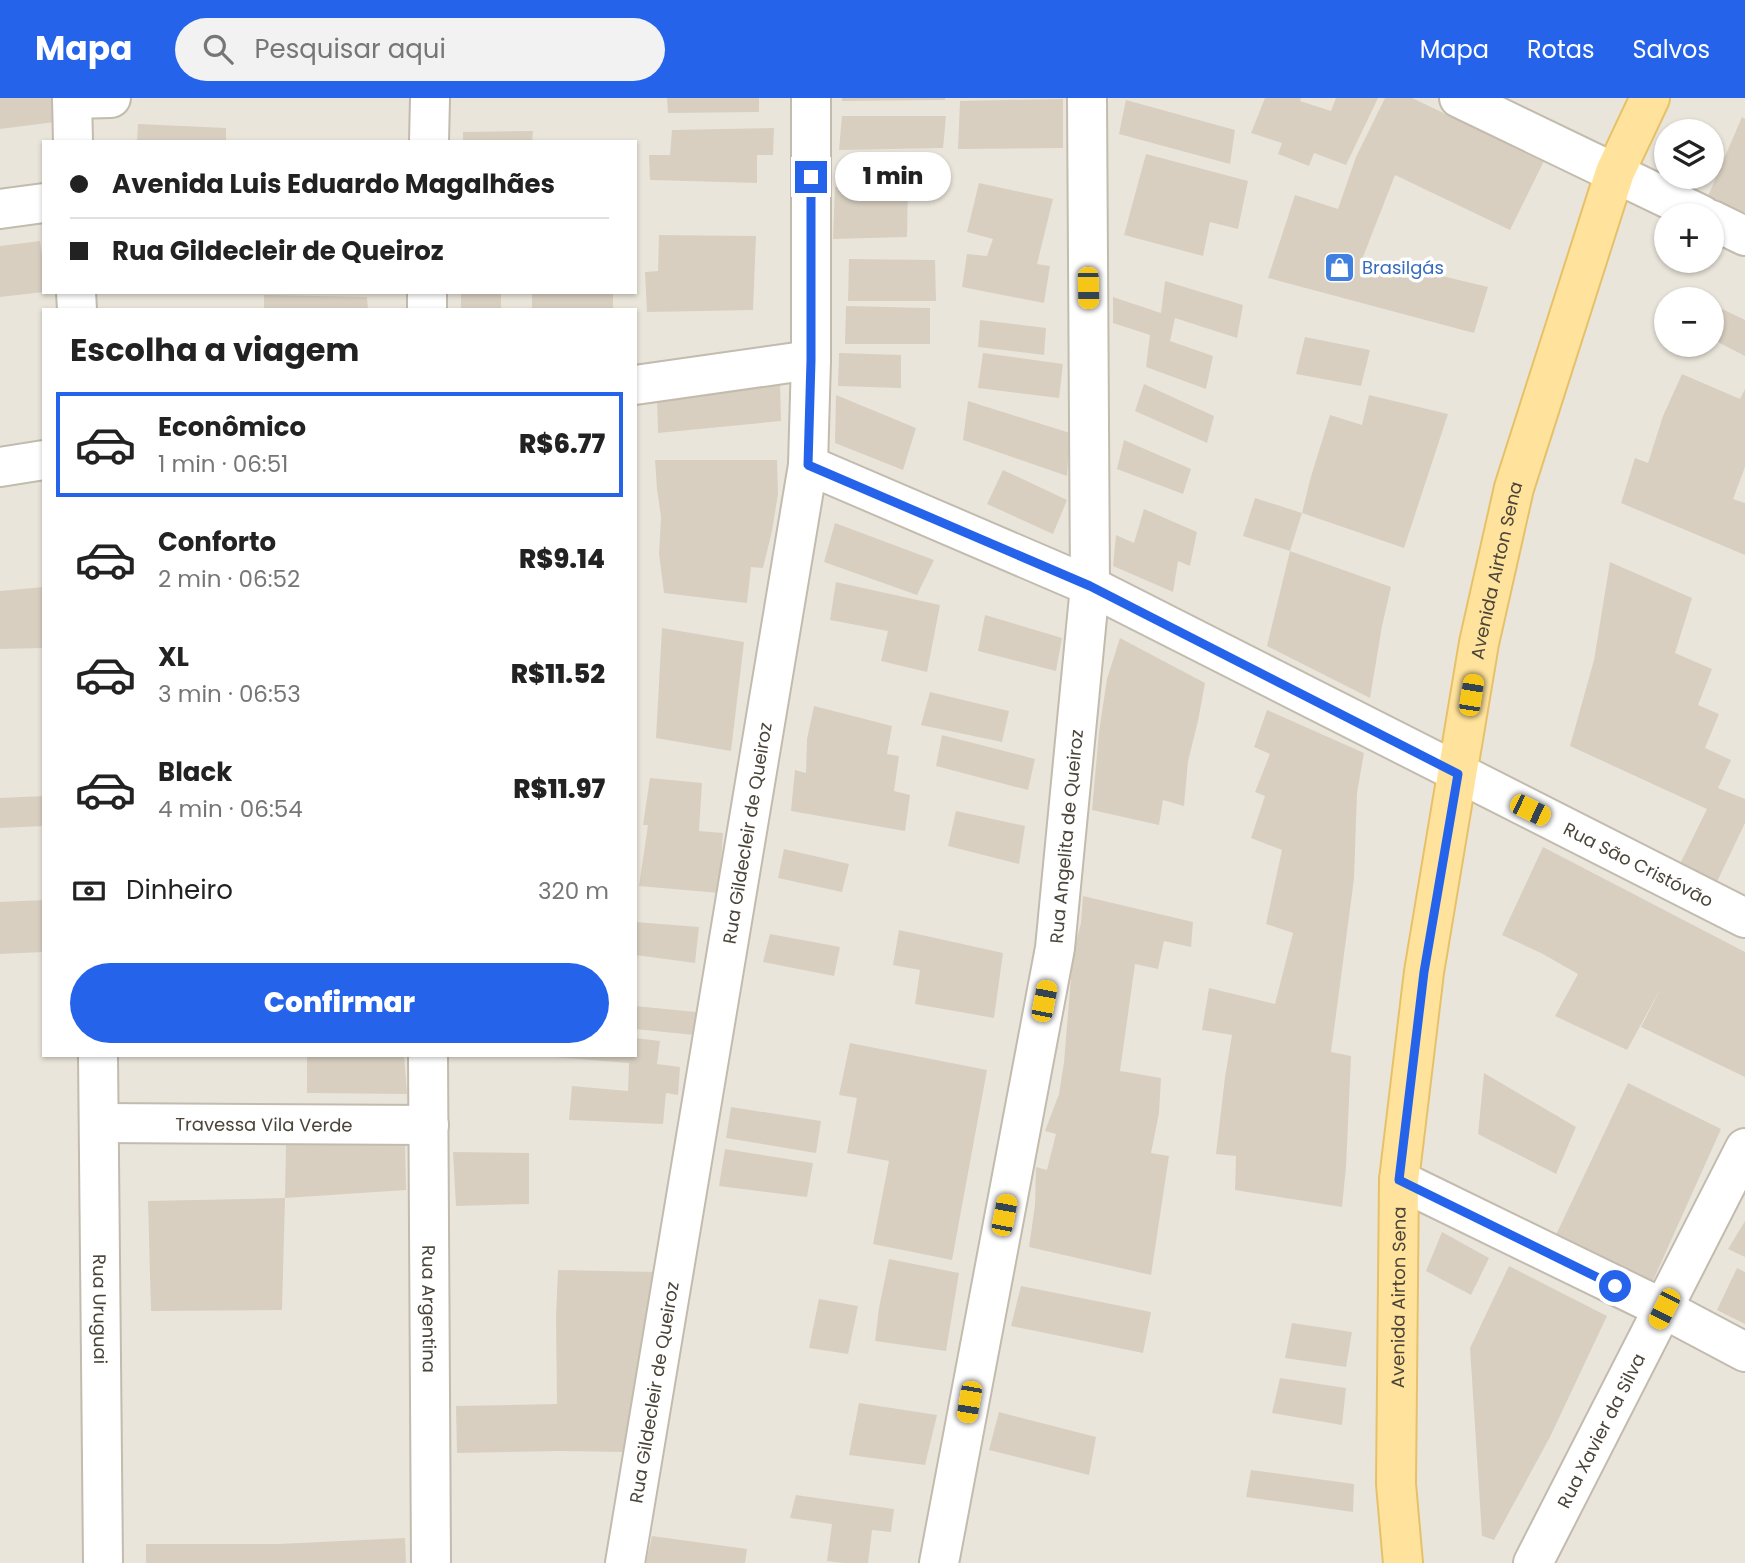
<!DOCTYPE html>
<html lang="pt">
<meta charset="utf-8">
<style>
body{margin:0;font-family:Poppins,sans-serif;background:#f2f2f2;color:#222;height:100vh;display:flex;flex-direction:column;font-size:26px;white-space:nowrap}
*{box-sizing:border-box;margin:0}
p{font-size:23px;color:#767676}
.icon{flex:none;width:38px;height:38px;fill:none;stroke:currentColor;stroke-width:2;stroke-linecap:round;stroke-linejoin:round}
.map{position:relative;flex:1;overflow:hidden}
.details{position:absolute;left:42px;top:210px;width:595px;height:749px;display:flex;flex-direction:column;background:#fff;border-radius:0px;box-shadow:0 2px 5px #0004}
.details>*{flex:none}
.top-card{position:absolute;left:42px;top:42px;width:595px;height:154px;border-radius:0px;box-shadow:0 2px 5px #0004;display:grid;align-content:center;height:154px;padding:0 28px;background:#fff}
.controls{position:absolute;left:1654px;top:21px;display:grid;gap:14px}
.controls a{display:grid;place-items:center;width:70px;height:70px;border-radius:50%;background:#fff;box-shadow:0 2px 5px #0004;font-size:35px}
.end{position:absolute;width:32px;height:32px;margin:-16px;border:9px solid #2563eb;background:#fff;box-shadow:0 0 0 4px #fff}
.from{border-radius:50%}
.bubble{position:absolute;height:49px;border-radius:24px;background:#fff;box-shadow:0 2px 5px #0004;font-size:23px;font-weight:800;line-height:49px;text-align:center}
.car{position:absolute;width:21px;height:42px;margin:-21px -10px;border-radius:9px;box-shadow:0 0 5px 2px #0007;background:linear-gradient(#f5c518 24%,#345 0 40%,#f5c518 0 76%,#345 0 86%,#f5c518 0)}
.top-card b{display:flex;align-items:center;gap:24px;height:66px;font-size:26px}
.top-card b+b{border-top:2px solid #e0e0e0}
.top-card i{width:18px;height:18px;background:#222}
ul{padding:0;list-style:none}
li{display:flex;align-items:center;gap:21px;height:105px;margin:0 14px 10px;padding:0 14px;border:4px solid transparent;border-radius:0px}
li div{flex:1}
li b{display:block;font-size:26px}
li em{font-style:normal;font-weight:800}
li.active{border-color:#2563eb}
li>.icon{width:63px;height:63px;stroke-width:1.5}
h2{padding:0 28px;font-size:32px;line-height:84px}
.pay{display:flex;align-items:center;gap:18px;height:77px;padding:0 28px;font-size:26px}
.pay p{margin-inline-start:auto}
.action{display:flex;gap:14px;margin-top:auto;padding:14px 28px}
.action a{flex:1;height:80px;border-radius:42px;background:#2563eb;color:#fff;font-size:28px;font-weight:800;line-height:80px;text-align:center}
header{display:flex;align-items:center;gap:42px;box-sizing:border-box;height:98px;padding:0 35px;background:#2563eb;color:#fff}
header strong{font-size:33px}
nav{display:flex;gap:38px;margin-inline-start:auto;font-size:24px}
.search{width:490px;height:63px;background:#f2f2f2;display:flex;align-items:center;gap:18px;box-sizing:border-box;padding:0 24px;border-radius:38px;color:#767676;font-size:26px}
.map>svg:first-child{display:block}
</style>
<header>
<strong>Mapa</strong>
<div class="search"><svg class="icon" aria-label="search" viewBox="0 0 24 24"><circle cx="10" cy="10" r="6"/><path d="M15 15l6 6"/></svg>Pesquisar aqui</div>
<nav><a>Mapa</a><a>Rotas</a><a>Salvos</a></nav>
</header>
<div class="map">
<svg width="1745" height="1465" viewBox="0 0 1745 1465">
<rect width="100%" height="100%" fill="#f6f3ec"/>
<path fill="#eae5da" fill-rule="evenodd" d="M 0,0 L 1745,0 L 1745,1465 L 0,1465 ZM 1666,33 L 1712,33 L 1712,79 L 1666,79 ZM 44,44 L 635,44 L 635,194 L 44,194 ZM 1666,117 L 1712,117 L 1712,163 L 1666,163 ZM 1666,201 L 1712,201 L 1712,247 L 1666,247 ZM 44,212 L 635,212 L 635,957 L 44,957 Z"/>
<g fill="#d8cfc1">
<polygon points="0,0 53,0 55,24 0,31"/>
<polygon points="667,0 759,0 759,14 668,15"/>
<polygon points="842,0 945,0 945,2 842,3"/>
<polygon points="1265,0 1301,0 1300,3 1331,13 1336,0 1378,0 1346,67 1314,55 1309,68 1278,56 1282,45 1251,35"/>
<polygon points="1385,0 1412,0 1544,63 1510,132 1395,77 1363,159 1488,189 1474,235 1268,180 1295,97 1338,111 1356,59"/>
<polygon points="1063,1 1063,50 958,51 960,3"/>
<polygon points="1126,2 1235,32 1230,66 1119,36"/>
<polygon points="842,18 946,18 943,50 839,52"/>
<polygon points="1742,19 1745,21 1745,113 1743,118 1708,98"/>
<polygon points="138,26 226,30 226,44 137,44"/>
<polygon points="774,30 773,57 757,57 757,85 650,82 649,57 670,57 672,32"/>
<polygon points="533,33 532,44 463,44 463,34"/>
<polygon points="1146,56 1248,83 1238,131 1210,124 1203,158 1124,137"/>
<polygon points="979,85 1053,101 1037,166 1050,168 1044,205 962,189 967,156 987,158 993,141 967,134"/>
<polygon points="908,86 907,139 833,141 835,89"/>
<polygon points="659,137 756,138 753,212 647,214 645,174 658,173"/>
<polygon points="40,143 44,169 44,194 0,199 0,148"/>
<polygon points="849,161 935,162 936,203 848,203"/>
<polygon points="1165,183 1243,207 1237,240 1175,220 1170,243 1213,258 1206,291 1146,269 1150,237 1113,225 1113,199 1161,215"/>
<polygon points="1680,191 1702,201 1676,201"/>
<rect x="461" y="194" width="40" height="18"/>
<rect x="532" y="194" width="81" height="18"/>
<polygon points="264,197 367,199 368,212 264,212"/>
<polygon points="1712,206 1745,222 1745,258 1712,241"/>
<polygon points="846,208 930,210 930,246 845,246"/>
<polygon points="980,222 1046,230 1044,257 978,249"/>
<polygon points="1305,239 1370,252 1361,288 1296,276"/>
<polygon points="839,255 901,257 901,290 838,288"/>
<polygon points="983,255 1063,266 1059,300 978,290"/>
<polygon points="1682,276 1740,301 1745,291 1745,369 1733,401 1745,405 1745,457 1621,405 1635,360 1648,365 1663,318"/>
<polygon points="780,282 781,323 658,335 657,300"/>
<polygon points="1144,286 1214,318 1207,345 1135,313"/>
<polygon points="836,297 916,330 903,372 835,345"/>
<polygon points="1369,297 1448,316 1404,450 1302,415 1310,382 1330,317 1362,327"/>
<polygon points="968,303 1070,335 1067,378 963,342"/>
<polygon points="1124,342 1191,371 1183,396 1117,371"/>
<polygon points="655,362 777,362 778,396 772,433 763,470 751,469 747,505 664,495 659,456 661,419 657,391"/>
<polygon points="1003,372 1067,402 1053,436 987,406"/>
<polygon points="1255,400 1302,415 1290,453 1391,489 1382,528 1370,600 1267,548 1290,453 1243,438"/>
<polygon points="1144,411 1197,434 1190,468 1178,463 1173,494 1113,468 1116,437 1134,445"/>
<polygon points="835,425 934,462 917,497 824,464"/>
<polygon points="1610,464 1692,500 1675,555 1712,571 1698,607 1719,616 1705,650 1731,662 1718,690 1745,701 1745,725 1714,790 1677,772 1707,711 1570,648 1594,562"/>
<polygon points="836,484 940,507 927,574 881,563 888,533 830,522"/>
<polygon points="44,489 44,550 0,551 0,493"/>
<polygon points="985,517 1062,540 1056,573 978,553"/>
<polygon points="662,530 744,544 731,653 656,640"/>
<polygon points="1120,540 1205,585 1198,623 1188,663 1184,708 1163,702 1159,727 1092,712 1099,634 1107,581"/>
<polygon points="930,594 1009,613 1002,644 921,627"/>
<polygon points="814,608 892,628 887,656 899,658 894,693 910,697 905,733 791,713 795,672 806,675 807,641"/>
<polygon points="1267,612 1364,655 1357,695 1354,781 1331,954 1351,958 1346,1069 1342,1109 1235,1092 1236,1058 1216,1056 1225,979 1232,937 1202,932 1209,890 1275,906 1293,835 1266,826 1282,752 1251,740 1265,698 1255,694 1270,656 1254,649"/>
<polygon points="942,637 1035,661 1028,692 936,668"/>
<polygon points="650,680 702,685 699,733 723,735 719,795 639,788 648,727 643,727"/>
<polygon points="44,698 44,728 0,730 0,700"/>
<polygon points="956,713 1025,728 1019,766 948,748"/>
<polygon points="1543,749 1745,854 1745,979 1641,929 1662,888 1627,952 1555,918 1578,876 1541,855 1502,837"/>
<polygon points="784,751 849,766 842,794 778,780"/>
<polygon points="1083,798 1193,824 1191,849 1164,843 1158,871 1135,866 1120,973 1161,980 1159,1015 1151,1055 1169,1058 1151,1177 1029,1149 1035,1107 1036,1069 1047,1072 1056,1036 1045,1033 1059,996 1064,964 1073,856 1081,825"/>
<polygon points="44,802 44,854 0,856 0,804"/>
<polygon points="635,824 699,829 695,865 635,857"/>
<polygon points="899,832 1003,855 994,920 915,906 920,872 893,867"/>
<polygon points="770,836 840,849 834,878 763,864"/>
<polygon points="635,908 696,914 694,937 635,931"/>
<polygon points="635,940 660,943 657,966 680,969 678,997 666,995 663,1026 569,1022 572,988 628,993 629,965 555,959 555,957 635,957"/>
<polygon points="850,945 987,972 952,1162 873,1146 889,1063 847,1055 857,1000 839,997"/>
<polygon points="307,957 404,957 407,996 307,995"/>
<polygon points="1484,975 1576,1029 1556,1076 1478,1036"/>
<polygon points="1628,985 1721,1031 1651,1187 1554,1141"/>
<polygon points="731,1009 821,1023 816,1055 726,1040"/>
<polygon points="405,1042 406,1092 285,1100 286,1045"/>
<polygon points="725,1051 813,1065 807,1099 719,1088"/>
<polygon points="453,1054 529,1055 529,1106 456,1108"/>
<polygon points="285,1100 282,1212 151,1213 148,1103"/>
<polygon points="1745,1123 1745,1159 1728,1151"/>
<polygon points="1442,1134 1489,1160 1471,1197 1426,1173"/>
<polygon points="889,1161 959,1175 946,1253 875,1243 879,1210"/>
<polygon points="1509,1168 1607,1218 1550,1339 1494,1442 1482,1438 1470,1250"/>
<polygon points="1737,1170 1745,1174 1745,1226 1717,1212"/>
<polygon points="558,1172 657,1174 623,1354 558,1353 457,1355 456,1308 557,1306 556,1219"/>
<polygon points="1021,1188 1151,1214 1143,1255 1011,1228"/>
<polygon points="819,1201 858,1208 848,1256 809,1250"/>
<polygon points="1292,1225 1352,1234 1346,1269 1285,1260"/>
<polygon points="1280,1280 1346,1290 1342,1327 1272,1315"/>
<polygon points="859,1305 937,1317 925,1367 849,1357"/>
<polygon points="999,1314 1096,1339 1089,1377 989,1352"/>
<polygon points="1251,1372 1354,1386 1353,1414 1246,1399"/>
<polygon points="796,1397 894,1411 891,1434 872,1432 868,1465 843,1465 827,1463 832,1426 790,1420"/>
<polygon points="652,1438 747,1451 745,1465 646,1465"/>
<polygon points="405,1440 406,1465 146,1465 146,1446 278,1446"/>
</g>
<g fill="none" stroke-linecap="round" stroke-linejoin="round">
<defs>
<g id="minor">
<polyline points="72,0 73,44"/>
<polyline points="1459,0 1702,117"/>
<polyline points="72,1 111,0"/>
<polyline points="429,44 430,0"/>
<polyline points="0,111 44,105"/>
<polyline points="1712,122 1745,138"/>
<polyline points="76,194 77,212"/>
<polyline points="427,212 427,194"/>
<polyline points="635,287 811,262"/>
<path id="s1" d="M 808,367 L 1090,488 L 1745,820"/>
<polyline points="0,369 44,362"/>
<path id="s2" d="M 98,957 L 103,1465"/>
<path id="s3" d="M 428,957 L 431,1465"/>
<path id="s4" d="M 100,1025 L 429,1027"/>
<polyline points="1399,1082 1664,1211 1745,1254"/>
<path id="s5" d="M 625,1465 L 808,367 L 811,262 L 811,0"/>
<path id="s6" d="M 939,1465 L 1055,850 L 1090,488 L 1087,0"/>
<path id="s7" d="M 1533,1465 L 1745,1050"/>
</g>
<g id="major">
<path id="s8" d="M 1403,1465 L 1396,1386 L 1399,1082 L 1424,874 L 1479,545 L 1514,390 L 1615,74 L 1650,0"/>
</g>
</defs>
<use href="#minor" stroke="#c2bbae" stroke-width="42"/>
<use href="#major" stroke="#e6c16a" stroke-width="42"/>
<use href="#minor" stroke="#fff" stroke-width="38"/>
<use href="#major" stroke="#ffe39c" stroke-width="38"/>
</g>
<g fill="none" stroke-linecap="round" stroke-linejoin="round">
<polyline stroke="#2563eb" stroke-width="9" points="811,79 811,262 808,367 1090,488 1458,676 1424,874 1399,1082 1615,1188"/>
</g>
<defs>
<symbol id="shop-square" viewBox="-11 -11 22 22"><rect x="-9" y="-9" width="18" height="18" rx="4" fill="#3f7fe0" stroke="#fff"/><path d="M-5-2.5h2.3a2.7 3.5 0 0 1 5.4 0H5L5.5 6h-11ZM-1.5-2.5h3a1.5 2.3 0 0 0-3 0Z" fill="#fff"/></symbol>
</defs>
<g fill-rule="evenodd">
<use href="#shop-square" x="1322" y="152" width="35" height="35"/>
</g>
<g text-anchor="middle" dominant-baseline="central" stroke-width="7" stroke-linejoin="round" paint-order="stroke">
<g font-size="18" fill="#366cbe" stroke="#fff" text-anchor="start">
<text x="1362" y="169">Brasilgás</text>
</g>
<g font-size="18" fill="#4b4439" stroke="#fff">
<text stroke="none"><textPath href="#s8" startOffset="1001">Avenida Airton Sena</textPath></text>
<text stroke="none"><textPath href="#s5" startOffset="740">Rua Gildecleir de Queiroz</textPath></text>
<text stroke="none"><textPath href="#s6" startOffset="738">Rua Angelita de Queiroz</textPath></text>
<text stroke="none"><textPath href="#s1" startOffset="922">Rua São Cristóvão</textPath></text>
<text stroke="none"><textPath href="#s4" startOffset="164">Travessa Vila Verde</textPath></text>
<text stroke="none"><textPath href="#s8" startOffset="266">Avenida Airton Sena</textPath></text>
<text stroke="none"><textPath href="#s2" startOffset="254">Rua Uruguai</textPath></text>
<text stroke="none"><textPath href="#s3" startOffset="254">Rua Argentina</textPath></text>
<text stroke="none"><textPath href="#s5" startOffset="173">Rua Gildecleir de Queiroz</textPath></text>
<text stroke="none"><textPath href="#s7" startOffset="149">Rua Xavier da Silva</textPath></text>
</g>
</g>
</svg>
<div class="controls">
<a><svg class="icon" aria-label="layers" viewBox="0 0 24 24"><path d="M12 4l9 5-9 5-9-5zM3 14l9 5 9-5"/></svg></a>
<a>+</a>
<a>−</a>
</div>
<i class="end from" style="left:1615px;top:1188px"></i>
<i class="end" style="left:811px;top:79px"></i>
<div class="bubble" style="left:835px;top:54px;width:116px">1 min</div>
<i class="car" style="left:1088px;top:190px;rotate:179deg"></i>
<i class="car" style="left:1471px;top:597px;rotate:9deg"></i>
<i class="car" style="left:1530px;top:712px;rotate:116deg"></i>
<i class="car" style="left:1044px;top:903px;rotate:11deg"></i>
<i class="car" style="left:1004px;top:1117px;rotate:11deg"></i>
<i class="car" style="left:1664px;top:1211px;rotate:207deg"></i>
<i class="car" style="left:969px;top:1304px;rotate:190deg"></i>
<div class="top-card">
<b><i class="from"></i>Avenida Luis Eduardo Magalhães</b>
<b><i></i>Rua Gildecleir de Queiroz</b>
</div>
<section class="details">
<h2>Escolha a viagem</h2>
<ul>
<li class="active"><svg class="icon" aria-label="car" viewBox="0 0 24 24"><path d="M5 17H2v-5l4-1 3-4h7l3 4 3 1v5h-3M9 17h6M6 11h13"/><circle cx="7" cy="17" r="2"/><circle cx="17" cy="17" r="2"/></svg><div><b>Econômico</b><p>1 min · 06:51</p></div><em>R$6.77</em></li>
<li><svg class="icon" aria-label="car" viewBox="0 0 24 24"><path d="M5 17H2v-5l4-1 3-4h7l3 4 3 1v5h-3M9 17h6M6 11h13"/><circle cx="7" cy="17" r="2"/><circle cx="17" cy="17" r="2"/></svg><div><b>Conforto</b><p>2 min · 06:52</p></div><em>R$9.14</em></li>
<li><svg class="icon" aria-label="car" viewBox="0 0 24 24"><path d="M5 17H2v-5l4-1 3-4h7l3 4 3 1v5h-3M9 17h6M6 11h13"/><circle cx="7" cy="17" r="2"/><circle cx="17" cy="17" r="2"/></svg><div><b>XL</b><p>3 min · 06:53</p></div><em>R$11.52</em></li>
<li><svg class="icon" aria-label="car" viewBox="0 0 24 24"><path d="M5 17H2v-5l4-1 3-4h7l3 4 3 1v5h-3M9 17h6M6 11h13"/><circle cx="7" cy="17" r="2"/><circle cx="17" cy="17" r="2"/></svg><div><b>Black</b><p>4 min · 06:54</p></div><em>R$11.97</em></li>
</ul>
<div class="pay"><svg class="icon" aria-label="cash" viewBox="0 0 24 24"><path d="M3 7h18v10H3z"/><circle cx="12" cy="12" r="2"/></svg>Dinheiro<p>320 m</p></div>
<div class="action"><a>Confirmar</a></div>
</section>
</div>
